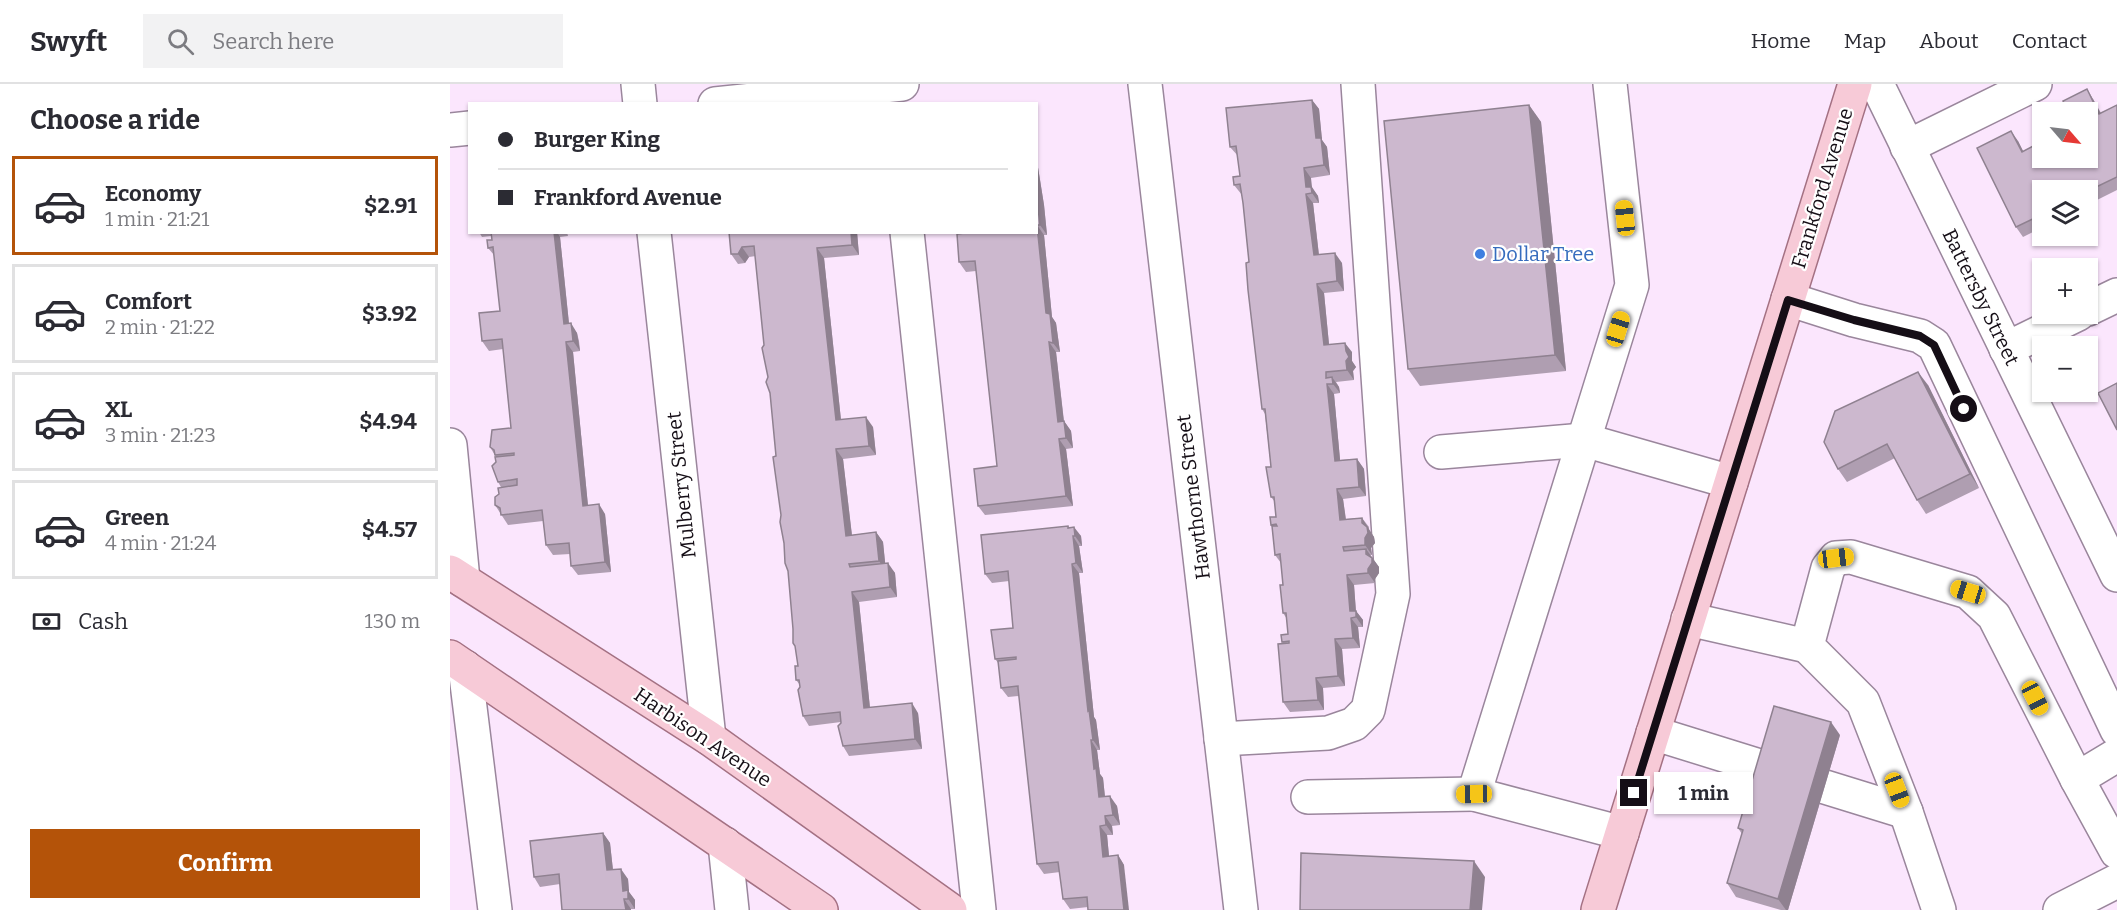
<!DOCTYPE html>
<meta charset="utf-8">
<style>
body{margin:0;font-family:Bitter,serif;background:#f2f2f3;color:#2b2b33;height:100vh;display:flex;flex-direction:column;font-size:22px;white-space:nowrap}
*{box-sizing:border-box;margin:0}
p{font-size:20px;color:#7c7c81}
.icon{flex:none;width:33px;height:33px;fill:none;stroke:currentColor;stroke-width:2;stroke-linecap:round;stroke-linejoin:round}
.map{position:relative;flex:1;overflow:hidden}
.details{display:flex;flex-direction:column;background:#fff;width:450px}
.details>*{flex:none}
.hud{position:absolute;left:18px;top:18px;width:570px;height:132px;border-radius:0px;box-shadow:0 2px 4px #0004;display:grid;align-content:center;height:132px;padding:0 30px;background:#fff}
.needle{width:39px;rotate:118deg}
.tools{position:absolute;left:1582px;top:18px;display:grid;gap:12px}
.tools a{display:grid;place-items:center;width:66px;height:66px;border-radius:0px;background:#fff;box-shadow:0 2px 4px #0004;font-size:30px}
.end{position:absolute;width:27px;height:27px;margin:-14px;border:8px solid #150e16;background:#fff;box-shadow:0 0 0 3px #fff}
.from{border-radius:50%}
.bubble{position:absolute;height:42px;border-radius:0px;background:#fff;box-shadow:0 2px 4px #0004;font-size:20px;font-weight:700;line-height:42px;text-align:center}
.car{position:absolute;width:18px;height:36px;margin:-18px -9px;border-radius:8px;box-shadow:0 0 4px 2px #0007;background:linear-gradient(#f5c518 24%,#345 0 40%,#f5c518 0 76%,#345 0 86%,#f5c518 0)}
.hud b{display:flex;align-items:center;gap:21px;height:57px;font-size:22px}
.hud b+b{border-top:2px solid #e1e1e2}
.hud i{width:15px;height:15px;background:#2b2b33}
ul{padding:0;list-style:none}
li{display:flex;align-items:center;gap:18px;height:99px;margin:0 12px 9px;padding:0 18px;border:3px solid #e1e1e2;border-radius:0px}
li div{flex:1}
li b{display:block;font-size:22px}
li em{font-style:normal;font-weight:700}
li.selected{border-color:#b45309}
li>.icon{width:54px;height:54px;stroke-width:1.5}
h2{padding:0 30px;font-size:27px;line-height:72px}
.pay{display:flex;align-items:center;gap:15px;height:66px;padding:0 30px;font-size:22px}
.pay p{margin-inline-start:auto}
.button{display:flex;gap:12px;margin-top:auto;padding:12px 30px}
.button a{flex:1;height:69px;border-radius:0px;background:#b45309;color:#fff;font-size:24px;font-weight:700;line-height:69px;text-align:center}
header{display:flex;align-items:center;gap:36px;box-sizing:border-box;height:84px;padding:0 30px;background:#fff;border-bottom:2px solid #e1e1e2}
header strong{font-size:28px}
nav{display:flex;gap:33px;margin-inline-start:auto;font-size:21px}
.search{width:420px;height:54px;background:#f2f2f3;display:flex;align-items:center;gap:15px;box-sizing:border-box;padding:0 21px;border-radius:0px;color:#7c7c81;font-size:22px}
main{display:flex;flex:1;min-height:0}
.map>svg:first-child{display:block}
</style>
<header>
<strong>Swyft</strong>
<div class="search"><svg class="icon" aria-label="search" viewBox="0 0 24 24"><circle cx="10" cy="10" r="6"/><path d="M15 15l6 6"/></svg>Search here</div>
<nav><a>Home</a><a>Map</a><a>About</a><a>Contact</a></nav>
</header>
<main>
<section class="details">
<h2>Choose a ride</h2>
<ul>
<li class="selected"><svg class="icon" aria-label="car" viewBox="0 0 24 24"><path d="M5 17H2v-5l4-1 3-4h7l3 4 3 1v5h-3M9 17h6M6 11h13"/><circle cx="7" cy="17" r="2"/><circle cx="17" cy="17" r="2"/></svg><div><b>Economy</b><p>1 min · 21:21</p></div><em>$2.91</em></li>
<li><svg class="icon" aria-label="car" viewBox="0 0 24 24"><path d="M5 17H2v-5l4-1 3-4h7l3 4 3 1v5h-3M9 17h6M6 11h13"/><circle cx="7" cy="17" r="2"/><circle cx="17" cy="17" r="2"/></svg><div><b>Comfort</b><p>2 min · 21:22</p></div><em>$3.92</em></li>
<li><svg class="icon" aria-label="car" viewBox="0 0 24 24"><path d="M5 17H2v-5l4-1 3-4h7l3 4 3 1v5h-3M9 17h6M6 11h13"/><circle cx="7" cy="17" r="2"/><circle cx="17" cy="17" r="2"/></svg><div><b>XL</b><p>3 min · 21:23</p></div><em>$4.94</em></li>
<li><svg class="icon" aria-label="car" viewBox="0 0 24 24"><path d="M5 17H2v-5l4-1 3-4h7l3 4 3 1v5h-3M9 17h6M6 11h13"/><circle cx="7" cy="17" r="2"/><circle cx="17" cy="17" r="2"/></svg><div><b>Green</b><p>4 min · 21:24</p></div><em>$4.57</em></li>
</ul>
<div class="pay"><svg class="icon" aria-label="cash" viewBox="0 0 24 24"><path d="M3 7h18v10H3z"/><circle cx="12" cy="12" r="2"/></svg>Cash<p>130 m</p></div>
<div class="button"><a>Confirm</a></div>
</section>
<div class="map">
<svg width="1667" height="826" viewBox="0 0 1667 826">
<rect width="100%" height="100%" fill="#fbe6fd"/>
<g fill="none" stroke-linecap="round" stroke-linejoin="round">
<defs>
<g id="minor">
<polyline points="188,0 190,20"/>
<polyline points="695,0 791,826"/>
<polyline points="1160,0 1182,201 1024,710 1172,749"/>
<polyline points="1427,0 1667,491"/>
<polyline points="265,20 452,0"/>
<polyline points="0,46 20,44"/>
<polyline points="1457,63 1585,0"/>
<polyline points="204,148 259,654"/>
<polyline points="457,148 529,826"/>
<polyline points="1338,215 1404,236 1470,252 1484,261 1667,646"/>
<polyline points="1638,225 1667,211"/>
<polyline points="1556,265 1628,230"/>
<polyline points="0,361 13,496"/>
<polyline points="991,368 1134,356 1281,398"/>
<polyline points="1238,535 1357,562"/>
<polyline points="15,583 45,826"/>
<polyline points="1203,649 1319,685"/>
<polyline points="771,655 878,649 904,640 918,626 943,510 908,0"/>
<polyline points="1627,695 1667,671"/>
<polyline points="1375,703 1456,728"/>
<polyline points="858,713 1024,710"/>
<polyline points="275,760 282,826"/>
<polyline points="1489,826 1456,728 1413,618 1357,562 1378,484 1386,474 1401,473 1518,508 1544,532 1627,695 1667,768"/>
<polyline points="1610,826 1667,797"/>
</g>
<g id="major">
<polyline points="0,488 259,654 500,826"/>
<polyline points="0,573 371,826"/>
<polyline points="1148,826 1405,0"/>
</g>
</defs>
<use href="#minor" stroke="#9a869c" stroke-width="36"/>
<use href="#major" stroke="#a47183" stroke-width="36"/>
<use href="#minor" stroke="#fff" stroke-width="33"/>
<use href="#major" stroke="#f7cad7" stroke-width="33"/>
</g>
<g fill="#af9eb1">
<polygon points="1643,15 1651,29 1667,21 1667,106 1645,117 1648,123 1638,129 1638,106 1593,106 1593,143 1573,153 1566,143 1568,57 1573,67 1638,74"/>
<polygon points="862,16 869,25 872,56 877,63 880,91 861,94 861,103 868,112 869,119 863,119 869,171 892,179 894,207 874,209 879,260 902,268 902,277 906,283 903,287 904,296 886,298 889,303 890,309 884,310 890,376 907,375 914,385 916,412 893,415 896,435 912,434 919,443 919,446 924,453 925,459 921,464 922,471 920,471 929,483 929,489 925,495 925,499 904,501 906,527 913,536 913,543 908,543 910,564 892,565 895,602 873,604 874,626 840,628 833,618 834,560 832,558 838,550 837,535 833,529 833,501 831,479 825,471 822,443 821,441 826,433 825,418 821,413 821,383 815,330 812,325 799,178 792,111 784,101 790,92 788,72 780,63"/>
<polygon points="1079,21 1091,38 1116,287 970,302 958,285"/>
<polygon points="586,71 594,121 597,151 594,151 602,233 606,239 610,268 606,268 614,337 621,347 623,364 616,365 623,422 535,431 528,422 547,382 526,187 516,188 509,178 586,148"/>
<polygon points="29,148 117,148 118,152 110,153 119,239 127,249 129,257 130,267 123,268 138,422 155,430 161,488 128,491 121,482 120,470 103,471 96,461 93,437 58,441 45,421 51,403 48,398 46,373 40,363 61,344 53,265 39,267 32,257 50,227 44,171 38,164 42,156 41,152 32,153"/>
<polygon points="279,148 407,148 409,171 374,174 391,336 423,343 426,371 393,375 402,451 426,448 433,458 435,479 445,489 447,513 409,518 420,624 468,629 472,665 399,672 393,662 391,638 359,642 353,632 350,601 346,596 348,582 306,172 299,173 295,179 288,180 281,170"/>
<polygon points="1478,301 1529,404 1476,430 1467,416 1445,374 1397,398 1388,385"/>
<polygon points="618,442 631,452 632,462 629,462 633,489 629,489 644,633 646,636 650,666 647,666 650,690 653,694 655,713 667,722 670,741 662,742 663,751 657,751 659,772 668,771 674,781 638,823 620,825 613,815 610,788 594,790 587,780 569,612 558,613 551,604 549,580 545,575 563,544 559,497 542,499 535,490"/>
<polygon points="1390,651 1338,826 1331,826 1286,813 1277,799 1292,750 1288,744"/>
<polygon points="153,749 160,759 163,786 178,795 179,808 185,816 185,825 181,825 110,800 90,803 84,793"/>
</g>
<g fill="#8f8190">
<polygon points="1637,5 1643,15 1656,40 1649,30"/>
<polygon points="862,16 869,25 872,56 877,63 880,91 874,81 866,54"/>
<polygon points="1079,21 1091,38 1116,287 1105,271"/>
<polygon points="1561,47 1568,57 1578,77 1572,68"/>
<polygon points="586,71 594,121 597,151 590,141 586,107"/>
<polygon points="854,84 861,94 862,103 868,112 869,119 862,109 856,103"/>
<polygon points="856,110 863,119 870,181 864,171"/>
<polygon points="587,141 594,151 602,233 606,239 610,268 603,259 596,229"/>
<polygon points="104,148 107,148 110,153 120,250 114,240"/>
<polygon points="401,148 407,148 409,171 402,161"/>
<polygon points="292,163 299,173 295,179 288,170"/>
<polygon points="367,164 374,174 392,346 386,336"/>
<polygon points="885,169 892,179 894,207 887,197"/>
<polygon points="867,200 874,209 880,271 874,261"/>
<polygon points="121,239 127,249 130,267 123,257"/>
<polygon points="116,258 123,268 139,432 133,422"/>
<polygon points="599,258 606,268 615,348 608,338"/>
<polygon points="895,259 902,268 902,277 906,283 903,287 904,296 897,286"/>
<polygon points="1468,288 1478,301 1529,404 1520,390"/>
<polygon points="882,293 889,303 890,309 883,300"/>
<polygon points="877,300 884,310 891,386 885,377"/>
<polygon points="416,333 423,343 426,371 419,362"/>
<polygon points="614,337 621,347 623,364 616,354"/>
<polygon points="609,355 616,365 623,422 616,412"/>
<polygon points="386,365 393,375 403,461 396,452"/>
<polygon points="907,375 914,385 916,412 909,403"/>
<polygon points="887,405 893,415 897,445 890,436"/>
<polygon points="149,420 155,430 161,488 155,478"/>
<polygon points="912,434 924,453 925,459 921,464 922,471 915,461"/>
<polygon points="624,443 631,452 632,462 625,452"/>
<polygon points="426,448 433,458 436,487 429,477"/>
<polygon points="623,452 629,462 633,489 626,479"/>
<polygon points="916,465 929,483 929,489 925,495 925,499 918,489"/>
<polygon points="438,479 445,489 447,513 440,503"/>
<polygon points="622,480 629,489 644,633 646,636 650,666 643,656 638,627"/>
<polygon points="897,491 904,501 906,529 906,527 913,536 913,543 906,533 900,527"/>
<polygon points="402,508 409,518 421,634 414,624"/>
<polygon points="901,534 908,543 910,564 903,554"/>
<polygon points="885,555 892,565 895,602 888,592"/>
<polygon points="866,594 873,604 874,626 868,616"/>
<polygon points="462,619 468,629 472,665 465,655"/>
<polygon points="1381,638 1390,651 1338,826 1336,826 1328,815"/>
<polygon points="641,656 647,666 650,690 653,694 656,723 649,713 644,685"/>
<polygon points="660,712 667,722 670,741 663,731"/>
<polygon points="655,732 662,742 663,751 656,741"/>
<polygon points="650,742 657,751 660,783 653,773"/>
<polygon points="153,749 160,759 164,796 157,786"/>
<polygon points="668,771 674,781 679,826 674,826"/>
<polygon points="1024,777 1035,793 1032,826 1020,826"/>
<polygon points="171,785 178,795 179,808 185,816 185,825 173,807"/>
<polygon points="174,815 181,825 181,826 176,826"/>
</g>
<g fill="#ccb8ce" stroke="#8f8190" stroke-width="1.5">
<polygon points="1637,5 1649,30 1667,21 1667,93 1638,107 1593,106 1593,130 1566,143 1527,64 1561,47 1572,68 1593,57 1593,74 1638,74 1638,28 1619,28 1613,17"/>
<polygon points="862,16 866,54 871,54 874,81 854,84 856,103 861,103 862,109 856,110 864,171 885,169 887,197 867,200 874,261 895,259 896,267 899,273 896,277 897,286 876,288 876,294 882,293 883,300 877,300 885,377 907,375 909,403 887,405 890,436 912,434 912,439 917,443 918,449 915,454 915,461 893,463 894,467 916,465 916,470 922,474 922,479 918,485 918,489 897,491 900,527 906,527 906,533 901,534 903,554 885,555 888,592 866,594 868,616 833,618 828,560 839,559 839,557 832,558 831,551 838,550 836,529 833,529 830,501 833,501 830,470 825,471 822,442 827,442 826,440 821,441 820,433 826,433 824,413 821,413 816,383 821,383 815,325 812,325 798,206 796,179 799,178 793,119 790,100 784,101 783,93 790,92 786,62 780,63 776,24"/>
<polygon points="1079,21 1105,271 958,285 934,37"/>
<polygon points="586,107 590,141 587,141 596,229 600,230 603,259 599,258 608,338 614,337 616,354 609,355 616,412 528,422 524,385 547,382 525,177 509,178 507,150 522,148 586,148"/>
<polygon points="1638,108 1641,114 1638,115"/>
<polygon points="41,148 104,148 114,240 121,239 122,247 123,257 116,258 133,422 149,420 155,478 121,482 119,459 96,461 92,426 51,431 50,424 45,421 45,413 49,410 48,404 67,401 67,395 48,398 42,382 46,378 45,373 64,371 64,369 45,371 44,366 40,363 42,346 61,344 52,255 32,257 29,229 50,227 43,163 38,164 37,156 42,156"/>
<polygon points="279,148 401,148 402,161 367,164 386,336 416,333 419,362 386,365 396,452 426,448 429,477 399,480 400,483 438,479 440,503 402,508 414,624 462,619 465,655 393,662 388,642 391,639 390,628 353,632 348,606 350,603 349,596 346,596 345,582 348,582 345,562 343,559 343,545 338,487 335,479 334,459 330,438 331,431 323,373 326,372 320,309 316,298 318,293 312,264 314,261 304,162 292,163 288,170 281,170"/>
<polygon points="1468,288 1520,390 1467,416 1437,360 1388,385 1374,358 1385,327"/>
<polygon points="1667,299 1667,346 1648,309"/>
<polygon points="618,442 618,444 624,443 625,452 623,452 626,479 622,480 638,627 639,626 643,656 641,656 644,685 646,684 649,713 660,712 663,731 655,732 656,741 650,742 653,773 668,771 674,826 638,826 637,813 613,815 608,778 587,780 568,604 568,602 551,604 548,577 566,575 566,573 545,575 541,546 563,544 558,487 535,490 531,451"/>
<polygon points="1324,622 1381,638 1328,815 1277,799 1293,746 1288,744"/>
<polygon points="153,749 157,786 171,785 173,807 178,806 178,815 174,815 176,826 112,826 109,790 84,793 80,757"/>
<polygon points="851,769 1024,777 1020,826 850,826"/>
</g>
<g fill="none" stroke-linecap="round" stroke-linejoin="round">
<polyline stroke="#150e16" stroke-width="8" points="1184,709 1338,216 1404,236 1470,252 1484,261 1514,325"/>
</g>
<circle fill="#3f7fe0" stroke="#fff" stroke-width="2" cx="1030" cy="170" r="6"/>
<g text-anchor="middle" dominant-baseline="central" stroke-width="4.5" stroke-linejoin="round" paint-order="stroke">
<g font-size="20" fill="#150e16" stroke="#fff">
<text transform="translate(1372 104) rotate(-73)">Frankford Avenue</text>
<text transform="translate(1531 213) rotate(64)">Battersby Street</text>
<text transform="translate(231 401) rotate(-96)">Mulberry Street</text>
<text transform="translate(743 413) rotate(-97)">Hawthorne Street</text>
<text transform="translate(253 653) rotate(34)">Harbison Avenue</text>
</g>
<g font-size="20" fill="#366cbe" stroke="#fff" text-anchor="start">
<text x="1042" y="170">Dollar Tree</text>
</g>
</g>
</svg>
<div class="tools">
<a><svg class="needle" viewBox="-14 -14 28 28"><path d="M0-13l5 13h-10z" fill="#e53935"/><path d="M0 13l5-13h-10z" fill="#7c7c81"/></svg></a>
<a><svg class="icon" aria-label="layers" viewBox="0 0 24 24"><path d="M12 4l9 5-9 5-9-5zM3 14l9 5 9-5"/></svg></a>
<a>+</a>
<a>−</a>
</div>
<i class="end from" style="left:1514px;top:325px"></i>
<i class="end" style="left:1184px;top:709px"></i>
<div class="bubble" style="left:1204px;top:688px;width:99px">1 min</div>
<i class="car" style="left:1175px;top:134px;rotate:354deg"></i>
<i class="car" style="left:1168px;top:245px;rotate:17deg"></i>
<i class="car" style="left:1386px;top:474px;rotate:83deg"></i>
<i class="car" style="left:1518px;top:508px;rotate:287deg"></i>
<i class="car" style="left:1585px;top:614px;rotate:153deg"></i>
<i class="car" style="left:1447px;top:706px;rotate:159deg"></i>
<i class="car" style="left:1024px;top:710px;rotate:269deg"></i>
<div class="hud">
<b><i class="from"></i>Burger King</b>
<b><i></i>Frankford Avenue</b>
</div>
</div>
</main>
